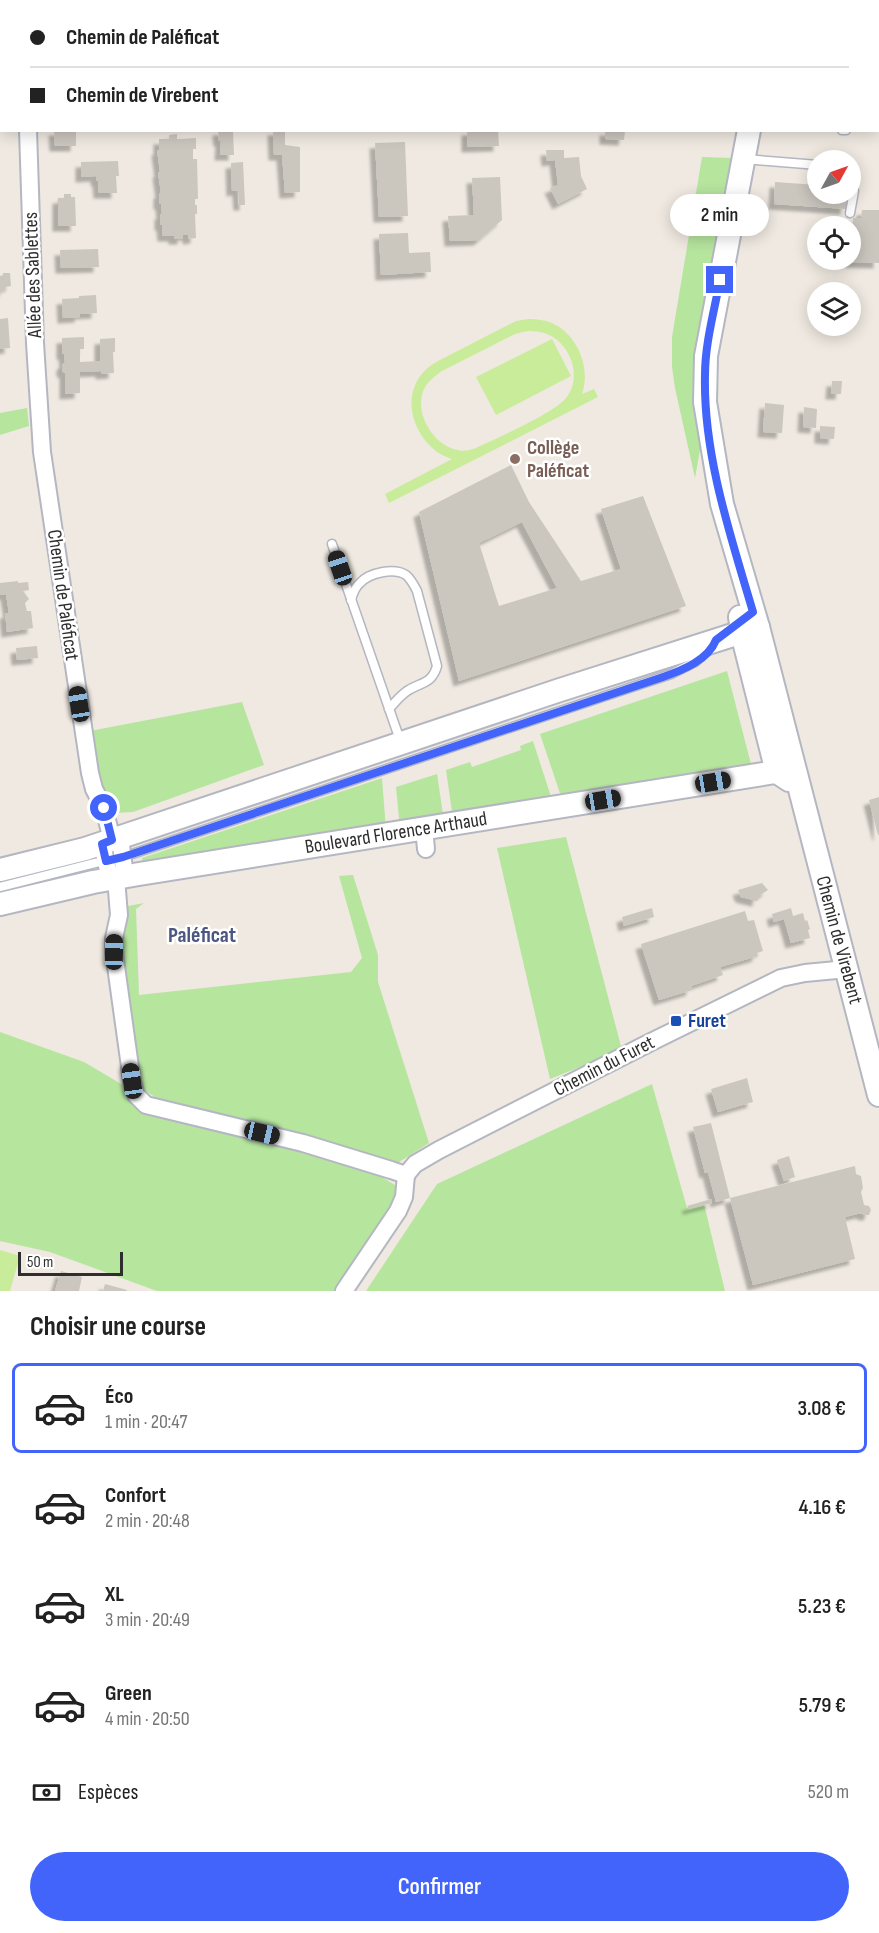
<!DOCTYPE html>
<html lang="fr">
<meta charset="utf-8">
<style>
body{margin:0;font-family:"Sofia Sans Condensed",sans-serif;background:#f6f6f6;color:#222;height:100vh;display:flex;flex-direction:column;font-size:22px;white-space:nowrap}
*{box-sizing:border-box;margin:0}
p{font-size:20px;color:#767676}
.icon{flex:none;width:33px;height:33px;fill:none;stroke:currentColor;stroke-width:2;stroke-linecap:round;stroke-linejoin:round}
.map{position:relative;height:1291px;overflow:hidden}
.panel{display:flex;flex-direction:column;background:#fff;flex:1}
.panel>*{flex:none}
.hud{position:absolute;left:0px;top:0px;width:879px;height:132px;box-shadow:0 3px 15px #0003;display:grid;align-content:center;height:132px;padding:0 30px;background:#fff}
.needle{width:39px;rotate:50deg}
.buttons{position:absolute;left:807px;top:150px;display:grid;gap:12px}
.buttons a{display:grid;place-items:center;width:54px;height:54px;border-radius:50%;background:#fff;box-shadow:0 3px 15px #0003;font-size:30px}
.scale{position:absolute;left:18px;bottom:15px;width:105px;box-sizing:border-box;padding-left:6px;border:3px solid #2e2e2e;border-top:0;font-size:16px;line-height:21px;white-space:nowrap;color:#2e2e2e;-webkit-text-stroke:4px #fff;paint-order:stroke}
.end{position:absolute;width:27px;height:27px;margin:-14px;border:8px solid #4264fb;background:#fff;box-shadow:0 0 0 3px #fff}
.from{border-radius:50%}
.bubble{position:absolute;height:42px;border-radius:21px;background:#fff;box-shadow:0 3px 15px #0003;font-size:20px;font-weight:600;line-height:42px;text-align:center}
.car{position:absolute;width:18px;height:36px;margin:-18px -9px;border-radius:8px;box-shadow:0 0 4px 2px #0007;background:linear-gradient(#222 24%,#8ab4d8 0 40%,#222 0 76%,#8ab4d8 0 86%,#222 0)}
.hud b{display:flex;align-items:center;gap:21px;height:57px;font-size:22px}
.hud b+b{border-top:2px solid #e0e0e0}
.hud i{width:15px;height:15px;background:#222}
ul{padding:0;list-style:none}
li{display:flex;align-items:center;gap:18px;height:90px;margin:0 12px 9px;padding:0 18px;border:3px solid transparent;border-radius:9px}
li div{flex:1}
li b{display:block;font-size:22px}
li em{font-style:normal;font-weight:600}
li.selected{border-color:#4264fb}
li>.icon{width:54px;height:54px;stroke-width:1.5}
h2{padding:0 30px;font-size:27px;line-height:72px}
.pay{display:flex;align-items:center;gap:15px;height:66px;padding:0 30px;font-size:22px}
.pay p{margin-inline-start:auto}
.cta{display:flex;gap:12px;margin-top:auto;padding:12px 30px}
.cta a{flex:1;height:69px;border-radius:36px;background:#4264fb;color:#fff;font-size:24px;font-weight:600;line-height:69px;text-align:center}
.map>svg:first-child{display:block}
</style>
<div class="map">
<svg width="879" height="1291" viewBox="0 0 879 1291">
<defs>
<filter id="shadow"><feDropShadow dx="-5.5" dy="5.5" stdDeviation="1.5" flood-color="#0004"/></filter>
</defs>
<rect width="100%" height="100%" fill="#efe9e1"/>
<g fill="#b6e59e">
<polygon points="702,157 732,158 704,309 701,444 695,478 675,388 672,367 672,337"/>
<polygon points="27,408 29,426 0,435 0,413"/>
<polygon points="727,671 753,772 563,802 540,734"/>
<polygon points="242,702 264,765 133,812 115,813 95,775 90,731"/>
<polygon points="533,741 553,803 453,819 446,770 470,762 472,767 521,750 520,746"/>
<polygon points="437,774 444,821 400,828 396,787"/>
<polygon points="382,778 386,830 143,868 142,858"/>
<polygon points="566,837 622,1050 550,1079 497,848"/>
<polygon points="353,875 378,955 378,982 429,1143 396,1164 244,1120 161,1101 138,1086 120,939 128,906 144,903 136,909 139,995 351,972 362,958 339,876"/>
<polygon points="0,1032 84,1062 128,1088 141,1109 299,1146 370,1170 395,1185 395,1201 336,1291 157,1291 50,1252 0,1241"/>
<polygon points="652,1084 687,1208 704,1204 725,1291 366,1291 437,1184"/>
</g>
<g fill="#c9ec9a" fill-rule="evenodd">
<path d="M 529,319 C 537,319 544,320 552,323 C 578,335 591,368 582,394 L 594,389 L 598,397 L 389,503 L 385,494 L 452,459 C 425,452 404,416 414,388 C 418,376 427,367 438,361 L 516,321 ZM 527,331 C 544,331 556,335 566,350 C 576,365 577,385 566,398 C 556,412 495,439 476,448 C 470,450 464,452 458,450 C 433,446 412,411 425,387 C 429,381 436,375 442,371 L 515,334 Z"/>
<polygon points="552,339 571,376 496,415 476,377"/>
<polygon points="0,1250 20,1256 10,1291 0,1291"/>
</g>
<g fill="#cbc7bf" fill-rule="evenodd" filter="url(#shadow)">
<polygon points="54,130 76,130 76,146 55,146"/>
<polygon points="218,130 233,130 234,155 220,155 221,141 219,141"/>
<polygon points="273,130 285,130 285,145 300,147 300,192 285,193 282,155 274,155"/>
<polygon points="467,130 498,130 499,146 467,147"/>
<polygon points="605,130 625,131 624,140 605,139"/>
<polygon points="177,134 177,139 196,138 196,149 193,149 193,159 197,159 198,199 195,199 195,205 197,205 197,214 195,214 196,238 188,239 188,235 183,235 183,239 174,239 174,236 163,236 162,225 160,225 160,214 162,214 161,204 159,204 159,193 161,193 158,172 160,172 157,150 159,150 159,139 169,139 169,135"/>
<polygon points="405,142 408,216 379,217 375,143"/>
<polygon points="546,150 564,150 564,158 579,157 581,176 587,189 558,204 550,188 558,185 555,160 547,161"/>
<polygon points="118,161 119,176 116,176 117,193 99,193 98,181 96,180 96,176 81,177 81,162"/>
<polygon points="243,162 245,205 239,205 238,190 232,191 231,163"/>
<polygon points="500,177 502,220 479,240 450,241 448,216 474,215 472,178"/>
<polygon points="775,182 818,185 818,194 847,194 846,209 774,204"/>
<polygon points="64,194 71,194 71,197 75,197 76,226 58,226 58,198 64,198"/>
<polygon points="862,210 879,210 879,263 850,262 853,218 861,218"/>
<polygon points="408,233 409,253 430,252 431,272 381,275 379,234"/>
<polygon points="98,249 99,267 61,268 60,250"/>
<polygon points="3,273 10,273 11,286 5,287 5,290 0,293 0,276 3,275"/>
<polygon points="96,295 97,313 80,314 80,317 63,318 62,299 79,298 79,296"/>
<polygon points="8,318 10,348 0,349 0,319"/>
<polygon points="84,337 84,349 80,349 80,362 100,361 100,339 115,338 115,352 113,352 114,373 101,374 101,371 80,372 80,393 65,394 65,373 62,371 62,365 65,362 64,354 62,354 62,338"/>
<polygon points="832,381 842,381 841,394 831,394"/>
<polygon points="765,403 784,405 782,433 763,432"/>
<polygon points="804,407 817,409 816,428 803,427"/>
<polygon points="820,426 835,427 834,439 820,438"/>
<path d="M 511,465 L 529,502 L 581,581 L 621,569 L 601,509 L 643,496 L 686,606 L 459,681 L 419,512 ZM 522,522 L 557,588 L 499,606 L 479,543 Z"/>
<polygon points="18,581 18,583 28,582 29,590 23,591 29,599 25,603 27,611 31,611 33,628 7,632 5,613 9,613 6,594 0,595 0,583"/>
<polygon points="37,646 38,658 17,660 16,648"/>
<polygon points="879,797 879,835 878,835 869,800"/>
<polygon points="762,883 768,890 757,897 759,899 757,901 741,897 738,890"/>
<polygon points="652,908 654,917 624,926 622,917"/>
<polygon points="791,908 793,916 803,913 805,921 807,920 810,929 808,930 810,938 791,943 784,919 774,922 772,914"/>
<polygon points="745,911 748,921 754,920 763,951 757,953 758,956 720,967 723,975 691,986 692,990 659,1000 641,944"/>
<polygon points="747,1078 753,1102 718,1112 711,1089"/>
<polygon points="711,1123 730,1198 716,1202 708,1172 705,1173 693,1127"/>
<polygon points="789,1156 795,1177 784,1181 777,1160"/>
<polygon points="855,1166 856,1174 861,1176 863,1188 861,1192 864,1205 869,1206 871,1210 869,1215 865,1215 861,1213 845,1217 855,1259 753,1285 730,1198"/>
<polygon points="711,1199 712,1203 689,1209 687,1206"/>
<polygon points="61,1271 82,1277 79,1291 55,1291"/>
<polygon points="105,1284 127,1290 127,1291 103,1291"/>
</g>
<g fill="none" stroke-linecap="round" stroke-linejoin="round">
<defs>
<g id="lane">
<polyline points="878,100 879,98"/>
<polyline points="842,130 846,130"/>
<polyline points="744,159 818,165"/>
<polyline points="850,213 854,191 850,178"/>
<polyline points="332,544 401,743"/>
<path d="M 351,600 C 353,594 354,588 360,583 C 369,573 394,567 406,575 C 411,579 414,585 417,591 L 437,666 C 432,684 421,682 407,691 C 400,696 395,702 389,709"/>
<polyline points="120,858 671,674 695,662 711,648"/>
<polyline points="0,887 107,860"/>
</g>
<g id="street">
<polyline points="560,0 560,2"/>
<polyline points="30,2 31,0"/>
<polyline points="47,2 48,0"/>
<polyline points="631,2 632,0"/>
<polyline points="0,9 2,10"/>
<polyline points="28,130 35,343 42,452 90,773 94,789 104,808 112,840"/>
<polyline points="424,828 426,849"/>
<polyline points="120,837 125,877"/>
<polyline points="102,844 110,879"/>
<polyline points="116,878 119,915 114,938 114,952 132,1081 136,1095 146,1105 303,1143 391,1170 406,1175"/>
<polyline points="406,1175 415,1164 439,1150 649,1043 781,978 805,973 847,969"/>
<polyline points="344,1291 398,1211 404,1197 406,1175"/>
</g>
<g id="secondary">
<polyline points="774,2 775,0"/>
<polyline points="749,130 706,356 705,402 722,504 758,627 879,1095"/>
<polyline points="740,617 743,637 777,772 789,780"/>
<polyline points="0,870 85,849 560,690 758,627"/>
<polyline points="0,904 93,882 139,874 794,769"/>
</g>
</defs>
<use href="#lane" stroke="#b4b7c1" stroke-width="11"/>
<use href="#street" stroke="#b4b7c1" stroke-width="20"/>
<use href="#secondary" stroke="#b4b7c1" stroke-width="26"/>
<use href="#lane" stroke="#fff" stroke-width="8"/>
<use href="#street" stroke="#fff" stroke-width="16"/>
<use href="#secondary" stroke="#fff" stroke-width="22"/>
</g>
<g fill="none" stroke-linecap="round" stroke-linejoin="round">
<path stroke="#4264fb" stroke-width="8" d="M 104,808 L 112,840 L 102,844 L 106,861 L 123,857 L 663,677 C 683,670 708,660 716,640 L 753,612 C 731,537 703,455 705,375 C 705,344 714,312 720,280"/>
</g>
<circle fill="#8d6e63" stroke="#fff" stroke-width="2" cx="515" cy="459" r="6"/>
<rect fill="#1a4fb4" stroke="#fff" stroke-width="2" x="670" y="1015" width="12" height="12" rx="3"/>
<g text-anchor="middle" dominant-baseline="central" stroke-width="5" stroke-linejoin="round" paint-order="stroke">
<g font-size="20" fill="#2e2e2e" stroke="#fff">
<text transform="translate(33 275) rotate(-92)">Allée des Sablettes</text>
<text transform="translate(63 595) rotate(82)">Chemin de Paléficat</text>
<text transform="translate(396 833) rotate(-9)">Boulevard Florence Arthaud</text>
<text transform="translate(839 940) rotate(75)">Chemin de Virebent</text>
<text transform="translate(604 1066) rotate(-27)">Chemin du Furet</text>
</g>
<g font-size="20" font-weight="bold" fill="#785e54" stroke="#fff" text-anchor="start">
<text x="527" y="448">Collège<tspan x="527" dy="23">Paléficat</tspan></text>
</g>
<g font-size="20" font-weight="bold" fill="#164399" stroke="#fff" text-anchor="start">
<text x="688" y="1021">Furet</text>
</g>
<g font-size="22" font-weight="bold" fill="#4d5680" stroke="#fff">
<text x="202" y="935">Paléficat</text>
</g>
</g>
</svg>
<div class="buttons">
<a><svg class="needle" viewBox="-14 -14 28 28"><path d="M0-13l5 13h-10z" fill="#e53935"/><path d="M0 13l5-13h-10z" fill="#767676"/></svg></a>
<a><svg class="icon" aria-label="locate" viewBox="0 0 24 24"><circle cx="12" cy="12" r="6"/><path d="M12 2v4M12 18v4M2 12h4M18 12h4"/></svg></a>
<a><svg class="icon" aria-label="layers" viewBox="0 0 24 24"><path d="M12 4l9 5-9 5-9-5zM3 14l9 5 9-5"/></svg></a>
</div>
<div class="scale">50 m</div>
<i class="end from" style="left:104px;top:808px"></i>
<i class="end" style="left:720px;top:280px"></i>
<div class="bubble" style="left:670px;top:194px;width:99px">2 min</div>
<i class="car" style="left:340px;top:568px;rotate:341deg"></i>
<i class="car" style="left:79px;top:704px;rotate:351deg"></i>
<i class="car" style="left:713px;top:782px;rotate:81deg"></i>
<i class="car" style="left:603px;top:800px;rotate:81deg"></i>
<i class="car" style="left:114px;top:952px;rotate:1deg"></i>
<i class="car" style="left:132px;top:1081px;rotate:352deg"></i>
<i class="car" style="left:262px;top:1133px;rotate:103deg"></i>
<div class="hud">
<b><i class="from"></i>Chemin de Paléficat</b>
<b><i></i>Chemin de Virebent</b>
</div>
</div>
<section class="panel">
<h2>Choisir une course</h2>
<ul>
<li class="selected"><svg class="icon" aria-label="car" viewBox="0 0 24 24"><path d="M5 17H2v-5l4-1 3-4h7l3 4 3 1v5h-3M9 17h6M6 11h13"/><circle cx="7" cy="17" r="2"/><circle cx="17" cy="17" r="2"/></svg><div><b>Éco</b><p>1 min · 20:47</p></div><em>3.08 €</em></li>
<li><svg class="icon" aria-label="car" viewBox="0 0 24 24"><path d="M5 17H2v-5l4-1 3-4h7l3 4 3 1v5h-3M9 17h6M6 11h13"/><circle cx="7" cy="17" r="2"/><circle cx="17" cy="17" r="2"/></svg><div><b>Confort</b><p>2 min · 20:48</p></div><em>4.16 €</em></li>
<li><svg class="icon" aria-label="car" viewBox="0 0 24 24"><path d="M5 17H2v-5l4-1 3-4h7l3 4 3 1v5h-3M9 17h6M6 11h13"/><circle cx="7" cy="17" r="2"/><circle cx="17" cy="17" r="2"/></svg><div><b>XL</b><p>3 min · 20:49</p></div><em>5.23 €</em></li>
<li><svg class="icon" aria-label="car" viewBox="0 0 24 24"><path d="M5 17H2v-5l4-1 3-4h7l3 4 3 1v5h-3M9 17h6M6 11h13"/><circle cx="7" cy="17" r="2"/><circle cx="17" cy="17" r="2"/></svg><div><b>Green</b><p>4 min · 20:50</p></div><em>5.79 €</em></li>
</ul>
<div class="pay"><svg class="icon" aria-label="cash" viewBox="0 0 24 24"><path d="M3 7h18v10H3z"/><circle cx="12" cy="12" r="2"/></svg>Espèces<p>520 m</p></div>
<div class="cta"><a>Confirmer</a></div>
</section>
